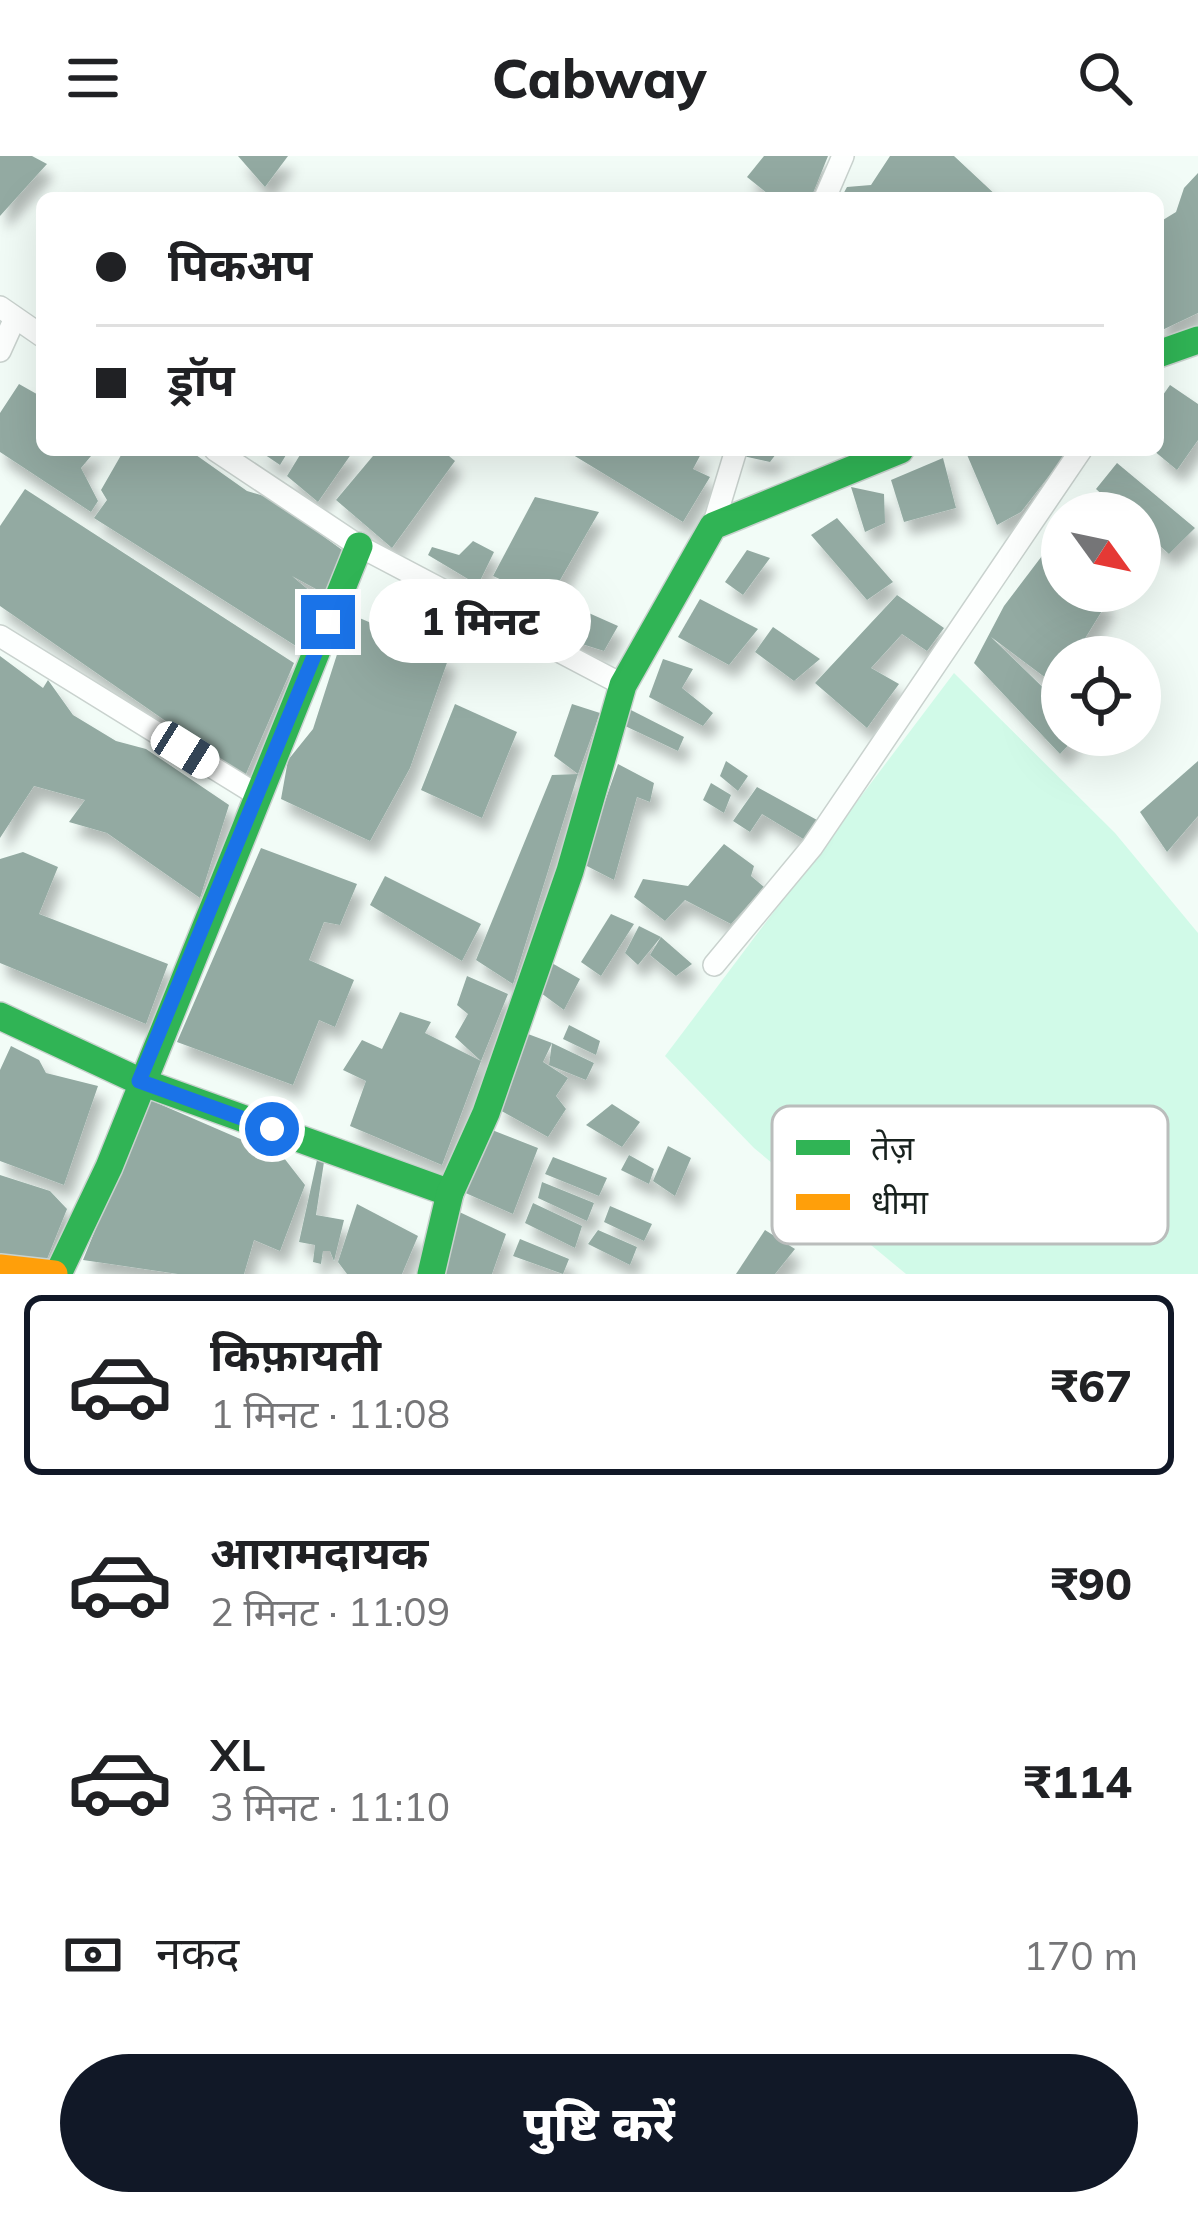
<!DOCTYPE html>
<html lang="hi">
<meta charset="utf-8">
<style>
body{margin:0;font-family:Mulish,"Noto Sans Devanagari",sans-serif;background:#f6f6f6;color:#202124;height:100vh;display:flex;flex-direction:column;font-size:45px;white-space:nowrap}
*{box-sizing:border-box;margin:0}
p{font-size:39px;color:#757577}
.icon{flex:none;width:66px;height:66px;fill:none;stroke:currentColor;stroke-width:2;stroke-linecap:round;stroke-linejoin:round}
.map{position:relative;height:1118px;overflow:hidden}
.drawer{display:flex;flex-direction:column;background:#fff;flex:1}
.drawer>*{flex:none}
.banner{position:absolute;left:36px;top:36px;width:1128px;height:264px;border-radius:18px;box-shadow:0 12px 48px #0002;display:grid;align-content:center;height:264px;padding:0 60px;background:#fff}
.needle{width:78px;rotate:123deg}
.buttons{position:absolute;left:1041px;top:336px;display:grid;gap:24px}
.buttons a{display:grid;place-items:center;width:120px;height:120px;border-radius:50%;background:#fff;box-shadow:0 12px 48px #0002;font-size:60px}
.end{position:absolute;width:54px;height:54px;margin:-27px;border:15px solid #1a73e8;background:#fff;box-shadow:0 0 0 6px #fff}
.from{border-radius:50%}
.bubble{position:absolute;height:84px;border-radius:42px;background:#fff;box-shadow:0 12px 48px #0002;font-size:39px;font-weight:800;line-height:84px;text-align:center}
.car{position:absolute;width:36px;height:72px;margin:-36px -18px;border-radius:15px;box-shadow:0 0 9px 3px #0007;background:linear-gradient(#fff 24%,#345 0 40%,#fff 0 76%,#345 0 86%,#fff 0)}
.banner b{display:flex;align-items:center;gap:42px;height:114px;font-size:45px}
.banner b+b{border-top:3px solid #e0e0e0}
.banner i{width:30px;height:30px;background:#202124}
ul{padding:21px 0 0;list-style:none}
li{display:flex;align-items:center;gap:36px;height:180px;margin:0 24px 18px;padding:0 36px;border:6px solid transparent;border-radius:18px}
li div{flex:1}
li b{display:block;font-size:45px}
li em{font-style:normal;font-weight:800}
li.selected{border-color:#111827}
li>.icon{width:108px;height:108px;stroke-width:1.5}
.pay{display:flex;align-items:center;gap:30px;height:132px;padding:0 60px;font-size:45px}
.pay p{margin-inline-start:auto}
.cta{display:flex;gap:24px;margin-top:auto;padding:24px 60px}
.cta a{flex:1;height:138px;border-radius:72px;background:#111827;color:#fff;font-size:48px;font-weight:800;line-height:138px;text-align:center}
header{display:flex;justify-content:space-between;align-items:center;height:156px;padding:0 60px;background:#fff;font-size:54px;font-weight:800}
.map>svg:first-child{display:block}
</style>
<header><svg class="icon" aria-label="menu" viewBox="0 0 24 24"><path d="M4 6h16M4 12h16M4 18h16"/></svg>Cabway<svg class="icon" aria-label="search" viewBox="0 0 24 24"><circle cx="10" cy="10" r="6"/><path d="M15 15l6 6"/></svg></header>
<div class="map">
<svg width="1198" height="1118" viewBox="0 0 1198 1118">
<defs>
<filter id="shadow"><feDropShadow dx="7" dy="13" stdDeviation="6" flood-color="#0004"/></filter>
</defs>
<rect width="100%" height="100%" fill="#f2fcf7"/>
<polygon fill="#d1fae8" points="954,517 1115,677 1198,777 1198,1118 906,1118 754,992 665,900"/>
<g fill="#93aaa2" filter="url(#shadow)">
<polygon points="0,0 32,0 47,8 0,60"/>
<polygon points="238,0 288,0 265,31"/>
<polygon points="764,0 828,0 811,42 773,42 747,21"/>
<polygon points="890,0 954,0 999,42 841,42 847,31 871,29"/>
<polygon points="1198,17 1198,157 1158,176 1158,67 1176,56 1184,32"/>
<polygon points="19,228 42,241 42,294 96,294 81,312 98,345 91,356 0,296 0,257"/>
<polygon points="1170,229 1198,248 1198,284 1177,314 1153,294 1158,294 1158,246"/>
<polygon points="124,294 189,294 247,335 271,342 349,399 327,439 292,420 318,442 296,490 94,362 107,344 101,334"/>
<polygon points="258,294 289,294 280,309"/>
<polygon points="303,294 354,294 318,346 287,320"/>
<polygon points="378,294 442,294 455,305 392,392 336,344"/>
<polygon points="565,294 703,294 693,313 710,321 683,366"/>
<polygon points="745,294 779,294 770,306 743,300"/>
<polygon points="965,294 1069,294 1021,356 997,369"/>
<polygon points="943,302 956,352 904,366 891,324"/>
<polygon points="1117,307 1195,372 1169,398 1140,372 1140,357 1123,357 1096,333"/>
<polygon points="851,331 884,338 885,367 865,376"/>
<polygon points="25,333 294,507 245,620 0,450 0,370"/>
<polygon points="535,341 599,356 548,445 493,420"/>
<polygon points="837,362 893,426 867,444 811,379"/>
<polygon points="473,385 494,396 478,429 428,399 432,391 459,399"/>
<polygon points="1051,388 1062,411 1062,435 1092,435 1108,445 1076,497 1085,501 1062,501 1062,534 991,481 1062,550 1062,579 1078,579 1060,598 974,507 1004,450"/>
<polygon points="747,394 770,402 743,439 725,426"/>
<polygon points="393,429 434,446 417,487 449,501 410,612 370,685 281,643 288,604 313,573 350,458 376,469"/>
<polygon points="897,439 944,472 927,495 902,478 871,512 899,528 867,572 815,527"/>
<polygon points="700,443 758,473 729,509 678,481"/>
<polygon points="582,454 618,470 604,495 563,482"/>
<polygon points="773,471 820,503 794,525 755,496"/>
<polygon points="0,500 43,532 48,524 73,559 116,585 146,593 229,649 200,742 107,677 69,666 85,644 34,630 0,682"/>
<polygon points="663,503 693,513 682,532 713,557 703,570 649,541"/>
<polygon points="455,548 517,576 482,662 421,634"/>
<polygon points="572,548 600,557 578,618 554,600"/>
<polygon points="627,552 684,581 678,595 623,569"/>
<polygon points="726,605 748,620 738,635 720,620"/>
<polygon points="1198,605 1198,660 1167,696 1140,656"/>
<polygon points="618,608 654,627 650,646 637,641 614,724 583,708"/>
<polygon points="578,618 513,828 476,804 552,619"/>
<polygon points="711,627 731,639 724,657 703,644"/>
<polygon points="757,631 817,664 805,684 762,658 750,676 733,665"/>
<polygon points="724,688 754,710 751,720 764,731 731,768 685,744 665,765 634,741 643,723 688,730"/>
<polygon points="261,692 357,728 340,769 324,766 309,804 354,824 335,871 319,864 293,929 177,886"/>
<polygon points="23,696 58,711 39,758 168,808 146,868 0,807 0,703"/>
<polygon points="385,720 481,768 462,805 370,749"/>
<polygon points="611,758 634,768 601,820 581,806"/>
<polygon points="639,770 661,781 638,809 625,797"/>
<polygon points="661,781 692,808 676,820 650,799"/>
<polygon points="550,806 580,823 564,854 541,837"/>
<polygon points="467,820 508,838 481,905 455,881 468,858 457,849"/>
<polygon points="400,856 431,866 425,877 481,905 442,1009 350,970 366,925 343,914 362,884 382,893"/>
<polygon points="569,869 600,885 596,899 563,883"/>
<polygon points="520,875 552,887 543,906 568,922 556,940 566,953 548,981 498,953"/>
<polygon points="552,887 594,907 586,924 549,909"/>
<polygon points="11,890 39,904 46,917 98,930 64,1029 0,1005 0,914"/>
<polygon points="148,943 284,1002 305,1029 280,1095 254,1084 244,1118 178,1118 83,1104"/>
<polygon points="612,948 640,966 622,991 586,969"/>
<polygon points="487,972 538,992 513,1058 461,1035"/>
<polygon points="668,990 691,1002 675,1040 653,1025"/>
<polygon points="629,999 654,1013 649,1028 621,1014"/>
<polygon points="553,1001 607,1022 599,1040 545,1018"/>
<polygon points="317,1004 324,1006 316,1059 344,1064 334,1105 330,1095 323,1095 321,1108 313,1106 315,1089 299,1086"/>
<polygon points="0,1019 50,1035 67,1053 47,1103 0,1099"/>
<polygon points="542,1026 594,1047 587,1065 538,1042"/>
<polygon points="533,1047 582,1070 575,1092 525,1067"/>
<polygon points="357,1048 418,1080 402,1118 347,1118 338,1106"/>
<polygon points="610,1050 652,1068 644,1085 604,1066"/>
<polygon points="453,1053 506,1078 492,1118 439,1118"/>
<polygon points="598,1074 637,1091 630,1109 588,1088"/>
<polygon points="765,1074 795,1093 775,1118 736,1118"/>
<polygon points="520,1083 569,1103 563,1118 513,1100"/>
</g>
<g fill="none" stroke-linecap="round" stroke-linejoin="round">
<defs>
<g id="street">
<polyline points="825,42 843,0"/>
<polyline points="0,151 42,180"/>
<polyline points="0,195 15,162"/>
<polyline points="215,294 359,390 623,529"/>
<polyline points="713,370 736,294"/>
<polyline points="0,480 259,640"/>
<polyline points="714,809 812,691 1081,294"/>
</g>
<g id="fast">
<polyline points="1158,198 1198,184"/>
<polyline points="0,860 139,925 450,1037"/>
<polyline points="58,1118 109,1011 359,390"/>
<polyline points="431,1118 450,1037 486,957 570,715 623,529 713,370 900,294"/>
</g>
<polyline id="slow" points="0,1112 54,1118"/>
</defs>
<use href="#street" stroke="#c9d2ce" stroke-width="24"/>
<use href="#fast" stroke="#c9d2ce" stroke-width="30"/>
<use href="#slow" stroke="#c9d2ce" stroke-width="30"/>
<use href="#street" stroke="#fdfffe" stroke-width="21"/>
<use href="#fast" stroke="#30b455" stroke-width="27"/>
<use href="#slow" stroke="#ff9f0a" stroke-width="27"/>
</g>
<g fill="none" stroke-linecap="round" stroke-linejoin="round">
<polyline stroke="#1a73e8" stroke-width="15" points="272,973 139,925 328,466"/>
</g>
<rect x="772" y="950" width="396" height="138" rx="18" fill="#fff" stroke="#babdbc" stroke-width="3"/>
<rect x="796" y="984" width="54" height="15" fill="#30b455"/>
<rect x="796" y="1038" width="54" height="16" fill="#ff9f0a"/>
<g font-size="33" fill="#18221e">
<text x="871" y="1004">तेज़</text>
<text x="871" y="1058">धीमा</text>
</g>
</svg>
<div class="buttons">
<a><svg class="needle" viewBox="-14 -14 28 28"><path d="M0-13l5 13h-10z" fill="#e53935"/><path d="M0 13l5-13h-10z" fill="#757577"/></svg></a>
<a><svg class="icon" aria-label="locate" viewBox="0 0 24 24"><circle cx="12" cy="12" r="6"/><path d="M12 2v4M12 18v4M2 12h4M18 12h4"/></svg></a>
</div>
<i class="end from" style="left:272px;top:973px"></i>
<i class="end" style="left:328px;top:466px"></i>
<div class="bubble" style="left:369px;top:423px;width:222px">1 मिनट</div>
<i class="car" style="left:185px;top:594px;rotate:122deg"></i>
<div class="banner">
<b><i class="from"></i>पिकअप</b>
<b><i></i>ड्रॉप</b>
</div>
</div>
<section class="drawer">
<ul>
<li class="selected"><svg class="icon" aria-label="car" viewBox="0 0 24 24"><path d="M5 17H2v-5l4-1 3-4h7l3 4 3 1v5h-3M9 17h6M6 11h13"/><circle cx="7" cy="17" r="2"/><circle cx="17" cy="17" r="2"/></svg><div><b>किफ़ायती</b><p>1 मिनट · 11:08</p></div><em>₹67</em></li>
<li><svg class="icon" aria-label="car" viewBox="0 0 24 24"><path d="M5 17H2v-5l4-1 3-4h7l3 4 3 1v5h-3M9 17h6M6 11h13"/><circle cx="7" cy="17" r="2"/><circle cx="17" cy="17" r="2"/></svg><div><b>आरामदायक</b><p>2 मिनट · 11:09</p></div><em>₹90</em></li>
<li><svg class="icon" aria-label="car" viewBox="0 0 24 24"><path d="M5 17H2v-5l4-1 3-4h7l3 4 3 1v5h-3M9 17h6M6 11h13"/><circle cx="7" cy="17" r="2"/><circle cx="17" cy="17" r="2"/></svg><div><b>XL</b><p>3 मिनट · 11:10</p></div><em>₹114</em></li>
</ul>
<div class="pay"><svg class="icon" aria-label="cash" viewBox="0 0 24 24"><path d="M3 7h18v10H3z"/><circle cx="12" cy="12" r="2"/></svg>नकद<p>170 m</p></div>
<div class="cta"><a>पुष्टि करें</a></div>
</section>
